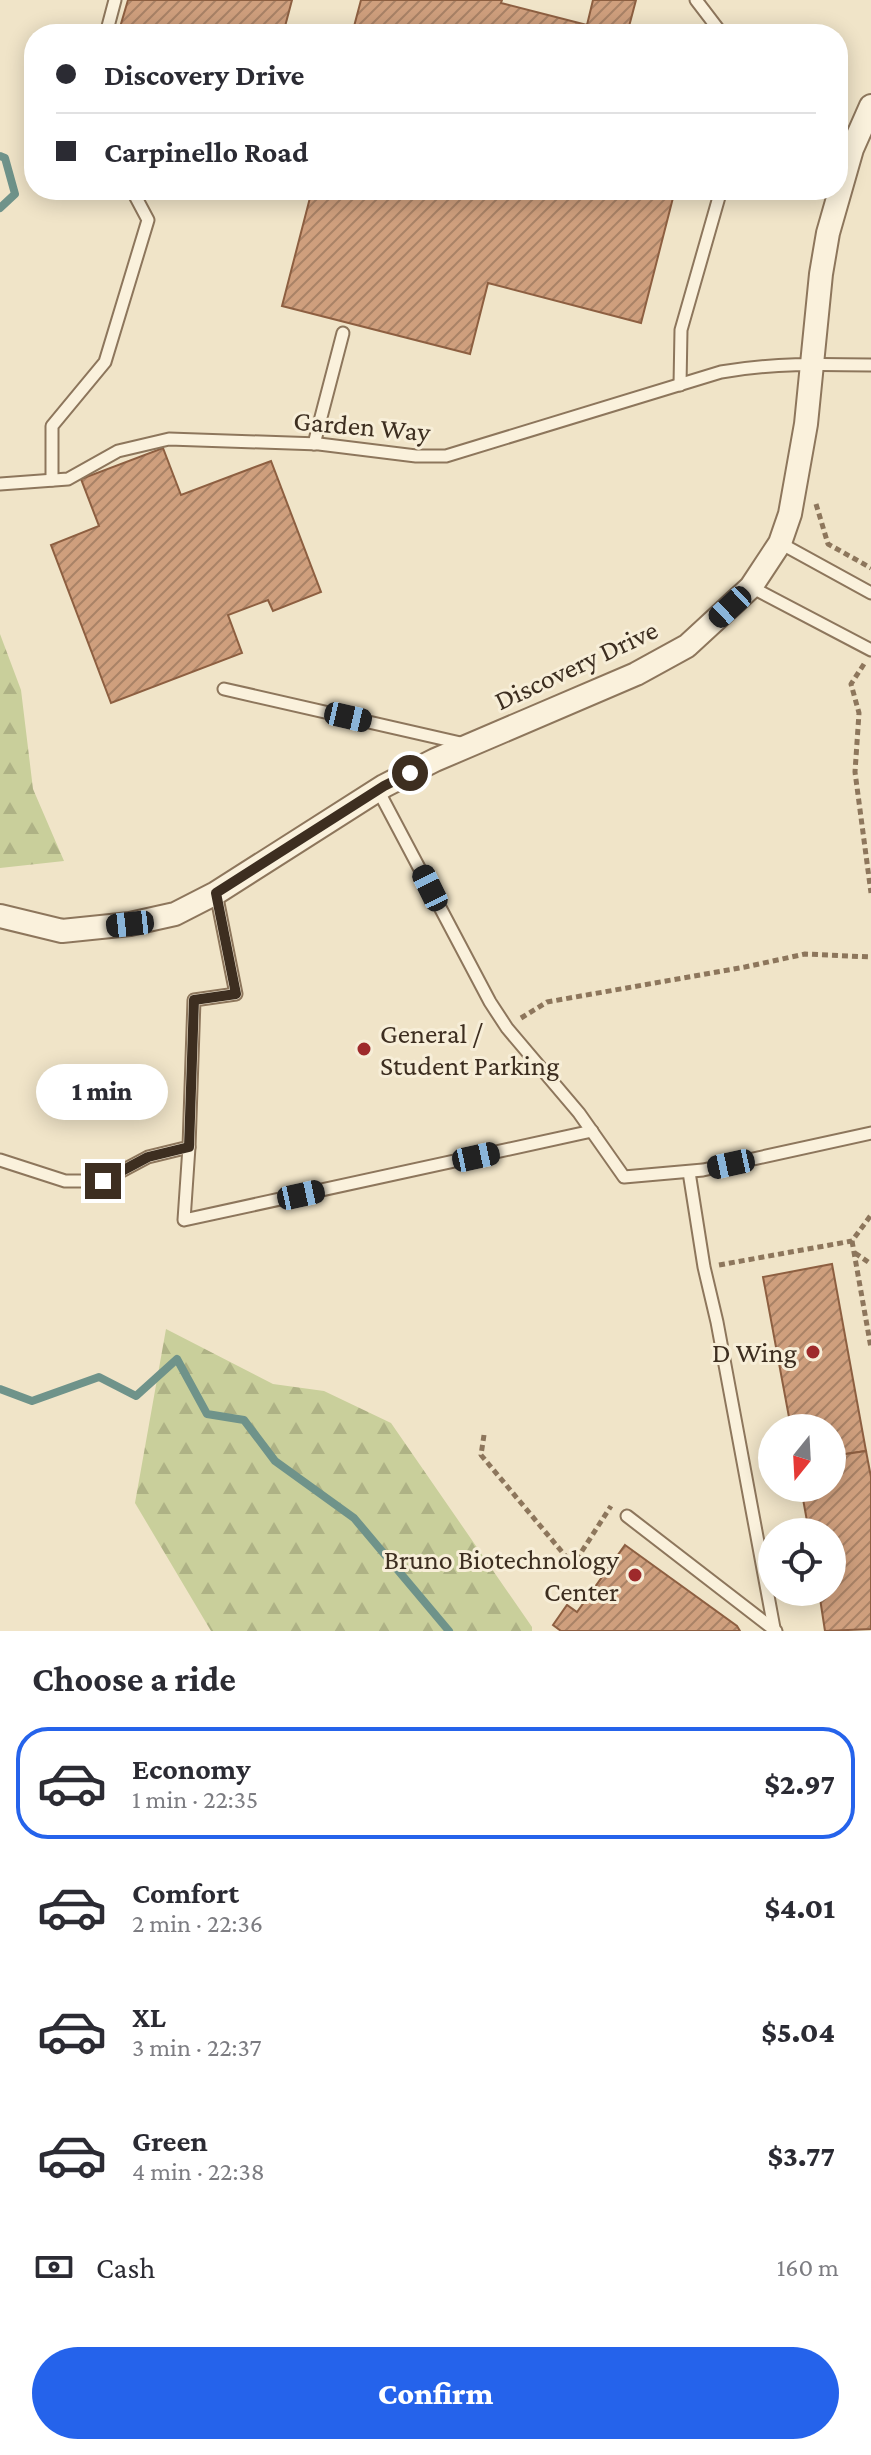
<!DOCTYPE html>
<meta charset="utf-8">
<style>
body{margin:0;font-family:"Crimson Pro",serif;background:#f7f7f7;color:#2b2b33;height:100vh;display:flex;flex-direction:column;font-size:30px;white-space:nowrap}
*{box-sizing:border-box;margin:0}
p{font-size:26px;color:#7c7c81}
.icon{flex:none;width:44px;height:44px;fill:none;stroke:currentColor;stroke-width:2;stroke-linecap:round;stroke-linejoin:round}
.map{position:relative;height:1631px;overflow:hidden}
.side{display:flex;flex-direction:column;background:#fff;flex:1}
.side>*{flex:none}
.guide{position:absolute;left:24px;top:24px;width:824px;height:176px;border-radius:32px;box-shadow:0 4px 20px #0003;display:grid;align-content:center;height:176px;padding:0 32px;background:#fff}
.needle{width:52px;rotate:198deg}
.fabs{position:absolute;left:758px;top:1414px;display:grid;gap:16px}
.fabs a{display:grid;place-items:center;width:88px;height:88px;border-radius:50%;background:#fff;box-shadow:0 4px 20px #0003;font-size:40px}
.end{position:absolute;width:36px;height:36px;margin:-18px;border:10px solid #3d2e20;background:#fff;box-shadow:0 0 0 4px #fff}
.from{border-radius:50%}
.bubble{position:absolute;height:56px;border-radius:28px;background:#fff;box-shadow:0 4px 20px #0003;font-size:26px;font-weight:800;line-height:56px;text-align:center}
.car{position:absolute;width:24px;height:48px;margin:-24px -12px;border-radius:10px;box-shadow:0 0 6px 2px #0007;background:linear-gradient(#222 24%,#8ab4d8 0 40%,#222 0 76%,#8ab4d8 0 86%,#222 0)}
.guide b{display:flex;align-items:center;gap:28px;height:76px;font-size:30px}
.guide b+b{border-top:2px solid #e1e1e2}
.guide i{width:20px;height:20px;background:#2b2b33}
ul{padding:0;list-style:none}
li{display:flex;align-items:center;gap:24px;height:112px;margin:0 16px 12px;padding:0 16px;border:4px solid transparent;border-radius:32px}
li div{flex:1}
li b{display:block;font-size:30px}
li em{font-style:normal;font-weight:800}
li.active{border-color:#2563eb}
li>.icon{width:72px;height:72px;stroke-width:1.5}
h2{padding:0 32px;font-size:36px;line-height:96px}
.pay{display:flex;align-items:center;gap:20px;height:88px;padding:0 32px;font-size:30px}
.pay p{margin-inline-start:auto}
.primary-button{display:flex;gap:16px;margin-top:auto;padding:16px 32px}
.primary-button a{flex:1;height:92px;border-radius:48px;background:#2563eb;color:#fff;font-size:32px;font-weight:800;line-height:92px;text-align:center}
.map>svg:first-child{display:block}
</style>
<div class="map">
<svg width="871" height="1631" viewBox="0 0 871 1631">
<defs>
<pattern id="forest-firs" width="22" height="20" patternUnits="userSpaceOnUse" patternTransform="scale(2)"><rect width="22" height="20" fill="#c9cf9b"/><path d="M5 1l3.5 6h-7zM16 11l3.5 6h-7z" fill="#aeb285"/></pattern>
<pattern id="building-hatch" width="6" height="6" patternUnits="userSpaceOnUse" patternTransform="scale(2)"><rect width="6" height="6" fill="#cf9f7d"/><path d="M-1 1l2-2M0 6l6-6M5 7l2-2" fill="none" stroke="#a98266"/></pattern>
</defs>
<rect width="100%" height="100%" fill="#f0e4c8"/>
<g fill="url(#forest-firs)">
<polygon points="0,634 21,690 33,789 64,861 0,868"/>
<polygon points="166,1329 273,1384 324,1391 391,1423 532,1627 532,1631 211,1631 135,1503"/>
</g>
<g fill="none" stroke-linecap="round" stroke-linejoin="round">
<g stroke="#6f938a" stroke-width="8">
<polyline points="0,156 5,158 15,194 0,208"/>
<polyline points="0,1389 32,1401 99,1377 136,1396 177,1359 207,1414 244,1420 275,1461 354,1518 449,1631"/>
</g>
</g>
<g fill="url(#building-hatch)" stroke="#8d5f41" stroke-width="2">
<polygon points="128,0 292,0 283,34 118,34"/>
<polygon points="361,0 502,0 501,3 587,25 593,0 636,0 627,34 352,34"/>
<polygon points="312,190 675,190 641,323 488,283 470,354 282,306"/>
<polygon points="163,448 181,495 271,461 321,592 273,611 268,600 228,615 242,653 111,703 51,545 99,526 81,479"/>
<polygon points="832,1264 866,1451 832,1456 832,1428 791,1428 763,1277"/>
<polygon points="866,1451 871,1477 871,1629 825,1631 819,1592 832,1592 832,1532 809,1532 801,1488 832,1488 832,1456"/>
<polygon points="625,1545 737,1626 740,1631 561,1631 553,1625 567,1605 577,1612"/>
</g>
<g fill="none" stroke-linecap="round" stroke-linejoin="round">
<defs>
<g id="lane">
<polyline points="696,0 722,34"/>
<polyline points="106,34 115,0"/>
<polyline points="680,385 681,330 721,190"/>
<polyline points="314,444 343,333"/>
<polyline points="52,480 52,426 105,362 148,220 132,190"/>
<path d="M 0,484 L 68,479 L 118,451 L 169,439 L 319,444 L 416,456 L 446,456 L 721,372 C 772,363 820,364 871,365"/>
<polyline points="780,543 871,593"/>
<polyline points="751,587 871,650"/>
<polyline points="224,689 465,744"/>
<polyline points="378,790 490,1002 507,1028 579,1113 624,1177 703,1170 871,1133"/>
<polyline points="189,1147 184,1220 592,1131"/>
<polyline points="0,1160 65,1181 103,1181 148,1157 189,1147 194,1000 236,994 216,893"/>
<polyline points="689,1172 704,1267 717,1322 774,1628"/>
<polyline points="627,1516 776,1631"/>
</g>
<polyline id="street" points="0,916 62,931 130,924 175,914 216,893 384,786 435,760 636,674 687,646 751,587 780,543 790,514 806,424 821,274 828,233 852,149 871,106"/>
</defs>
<use href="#lane" stroke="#8d765c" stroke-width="15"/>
<use href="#street" stroke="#8d765c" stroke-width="26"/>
<g stroke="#8d765c" stroke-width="5" stroke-dasharray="6 4" stroke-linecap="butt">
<polyline points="816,504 828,544 871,568"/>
<polyline points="864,664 851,684 859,713 855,772 871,893"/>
<polyline points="521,1018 547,1002 745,967 805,954 871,957"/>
<polyline points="852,1241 871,1348"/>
<polyline points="855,1253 871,1264"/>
<polyline points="719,1265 852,1241 871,1215"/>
<polyline points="484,1435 481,1455 573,1565 611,1506"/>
</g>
<use href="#lane" stroke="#faf1dc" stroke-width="11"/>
<use href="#street" stroke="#faf1dc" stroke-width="22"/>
</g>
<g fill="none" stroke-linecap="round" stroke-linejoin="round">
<polyline stroke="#3d2e20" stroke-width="10" points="103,1181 148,1157 189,1147 194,1000 236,994 216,893 384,786 410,773"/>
</g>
<g fill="#9e2a2b" stroke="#f7eed8" stroke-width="3">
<circle cx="364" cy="1049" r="8"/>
<circle cx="813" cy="1352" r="8"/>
<circle cx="635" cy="1575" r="8"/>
</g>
<g text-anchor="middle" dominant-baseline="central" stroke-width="6" stroke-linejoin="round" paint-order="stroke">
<g font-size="28" fill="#3d2e20" stroke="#f7eed8">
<text transform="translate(362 426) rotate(5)">Garden Way</text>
<text transform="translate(576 665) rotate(-25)">Discovery Drive</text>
</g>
<g font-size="28" fill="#3d2e20" stroke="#f7eed8" text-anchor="end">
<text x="380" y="1033" text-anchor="start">General /<tspan x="380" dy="32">Student Parking</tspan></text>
<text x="797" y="1352">D Wing</text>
<text x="619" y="1559">Bruno Biotechnology<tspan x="619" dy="32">Center</tspan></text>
</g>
</g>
</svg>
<div class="fabs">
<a><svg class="needle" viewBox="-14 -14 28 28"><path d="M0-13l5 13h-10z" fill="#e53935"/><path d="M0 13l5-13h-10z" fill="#7c7c81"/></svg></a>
<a><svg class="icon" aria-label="locate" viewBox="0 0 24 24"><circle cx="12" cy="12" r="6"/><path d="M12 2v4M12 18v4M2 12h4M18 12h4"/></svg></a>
</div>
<i class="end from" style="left:410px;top:773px"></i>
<i class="end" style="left:103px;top:1181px"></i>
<div class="bubble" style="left:36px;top:1064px;width:132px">1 min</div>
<i class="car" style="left:730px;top:607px;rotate:227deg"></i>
<i class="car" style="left:348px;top:717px;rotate:103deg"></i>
<i class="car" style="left:430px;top:888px;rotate:334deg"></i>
<i class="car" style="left:130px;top:924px;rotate:264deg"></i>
<i class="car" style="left:476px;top:1157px;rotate:78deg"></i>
<i class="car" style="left:731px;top:1164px;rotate:258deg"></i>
<i class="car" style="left:301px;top:1195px;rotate:78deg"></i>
<div class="guide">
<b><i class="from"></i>Discovery Drive</b>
<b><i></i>Carpinello Road</b>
</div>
</div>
<section class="side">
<h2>Choose a ride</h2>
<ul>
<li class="active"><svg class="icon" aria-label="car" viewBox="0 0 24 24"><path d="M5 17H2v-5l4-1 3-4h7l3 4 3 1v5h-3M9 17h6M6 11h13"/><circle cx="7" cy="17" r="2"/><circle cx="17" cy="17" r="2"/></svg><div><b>Economy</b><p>1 min · 22:35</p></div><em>$2.97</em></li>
<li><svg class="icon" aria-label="car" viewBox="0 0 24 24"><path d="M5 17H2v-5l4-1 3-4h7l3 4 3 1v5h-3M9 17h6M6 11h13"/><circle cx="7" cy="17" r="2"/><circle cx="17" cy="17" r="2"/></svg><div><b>Comfort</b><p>2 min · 22:36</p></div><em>$4.01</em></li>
<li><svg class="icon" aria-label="car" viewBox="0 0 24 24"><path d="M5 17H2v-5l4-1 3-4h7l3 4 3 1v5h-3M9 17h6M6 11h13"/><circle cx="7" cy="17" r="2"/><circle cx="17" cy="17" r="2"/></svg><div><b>XL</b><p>3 min · 22:37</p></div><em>$5.04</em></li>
<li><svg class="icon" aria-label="car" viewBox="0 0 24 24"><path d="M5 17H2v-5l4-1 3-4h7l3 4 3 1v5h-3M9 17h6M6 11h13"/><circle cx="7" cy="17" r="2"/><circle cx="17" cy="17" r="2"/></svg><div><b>Green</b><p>4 min · 22:38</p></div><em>$3.77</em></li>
</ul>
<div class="pay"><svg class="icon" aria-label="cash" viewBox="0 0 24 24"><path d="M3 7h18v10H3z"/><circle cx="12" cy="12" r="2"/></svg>Cash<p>160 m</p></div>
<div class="primary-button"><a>Confirm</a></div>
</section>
